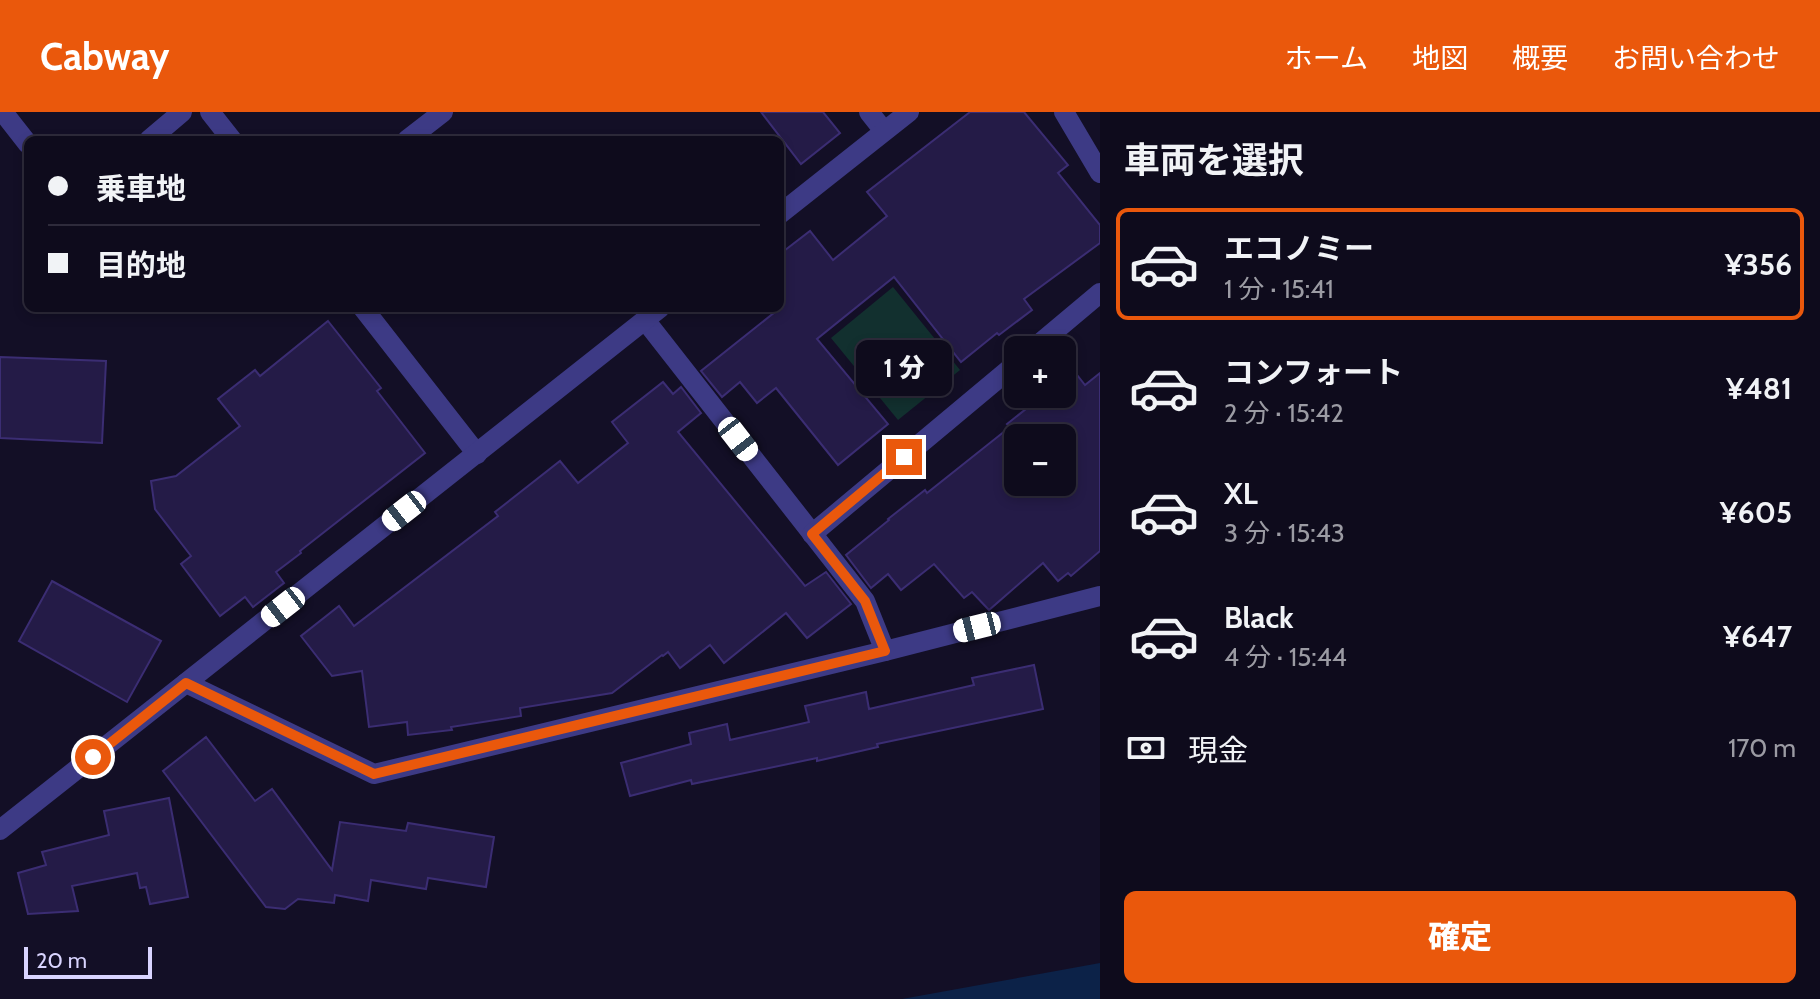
<!DOCTYPE html>
<html lang="ja">
<meta charset="utf-8">
<style>
body{margin:0;font-family:Cabin,"Noto Sans JP",sans-serif;background:#171425;color:#f1f3f6;height:100vh;display:flex;flex-direction:column;font-size:30px;white-space:nowrap}
*{box-sizing:border-box;margin:0}
p{font-size:26px;color:#9b9ba3}
.icon{flex:none;width:44px;height:44px;fill:none;stroke:currentColor;stroke-width:2;stroke-linecap:round;stroke-linejoin:round}
.map{position:relative;flex:1;overflow:hidden}
.drawer{display:flex;flex-direction:column;background:#0e0b1c;width:720px}
.drawer>*{flex:none}
.hud{position:absolute;left:24px;top:24px;width:760px;height:176px;border-radius:12px;box-shadow:0 4px 12px #0003,0 0 0 2px #2e2b3b;display:grid;align-content:center;height:176px;padding:0 24px;background:#0e0b1c}
.fabs{position:absolute;left:1004px;top:224px;display:grid;gap:16px}
.fabs a{display:grid;place-items:center;width:72px;height:72px;border-radius:12px;background:#0e0b1c;box-shadow:0 4px 12px #0003,0 0 0 2px #2e2b3b;font-size:40px}
.scale{position:absolute;left:24px;bottom:20px;width:128px;box-sizing:border-box;padding-left:8px;border:4px solid #d9d4ff;border-top:0;font-size:22px;line-height:28px;white-space:nowrap;color:#d9d4ff;-webkit-text-stroke:6px #130f26;paint-order:stroke}
.end{position:absolute;width:36px;height:36px;margin:-18px;border:10px solid #ea580c;background:#fff;box-shadow:0 0 0 4px #fff}
.from{border-radius:50%}
.bubble{position:absolute;height:56px;border-radius:12px;background:#0e0b1c;box-shadow:0 4px 12px #0003,0 0 0 2px #2e2b3b;font-size:26px;font-weight:800;line-height:56px;text-align:center}
.car{position:absolute;width:24px;height:48px;margin:-24px -12px;border-radius:10px;box-shadow:0 0 6px 2px #0007;background:linear-gradient(#fff 24%,#345 0 40%,#fff 0 76%,#345 0 86%,#fff 0)}
.hud b{display:flex;align-items:center;gap:28px;height:76px;font-size:30px}
.hud b+b{border-top:2px solid #2e2b3b}
.hud i{width:20px;height:20px;background:#f1f3f6}
ul{padding:0;list-style:none}
li{display:flex;align-items:center;gap:24px;height:112px;margin:0 16px 12px;padding:0 8px;border:4px solid transparent;border-radius:12px}
li div{flex:1}
li b{display:block;font-size:30px}
li em{font-style:normal;font-weight:800}
li.active{border-color:#ea580c}
li>.icon{width:72px;height:72px;stroke-width:1.5}
h2{padding:0 24px;font-size:36px;line-height:96px}
.pay{display:flex;align-items:center;gap:20px;height:88px;padding:0 24px;font-size:30px}
.pay p{margin-inline-start:auto}
.action{display:flex;gap:16px;margin-top:auto;padding:16px 24px}
.action a{flex:1;height:92px;border-radius:12px;background:#ea580c;color:#fff;font-size:32px;font-weight:800;line-height:92px;text-align:center}
header{display:flex;align-items:center;gap:48px;box-sizing:border-box;height:112px;padding:0 40px;background:#ea580c;color:#fff}
header strong{font-size:38px}
nav{display:flex;gap:44px;margin-inline-start:auto;font-size:28px}
main{display:flex;flex:1;min-height:0}
.map>svg:first-child{display:block}
</style>
<header>
<strong>Cabway</strong>
<nav><a>ホーム</a><a>地図</a><a>概要</a><a>お問い合わせ</a></nav>
</header>
<main>
<div class="map">
<svg width="1100" height="887" viewBox="0 0 1100 887">
<rect width="100%" height="100%" fill="#130f26"/>
<polygon fill="#12302f" points="893,175 960,258 898,308 831,226"/>
<polygon fill="#0c2248" points="1100,851 1100,887 902,887"/>
<g fill="#241b47" stroke="#3b2d73" stroke-width="2" fill-rule="evenodd">
<polygon points="761,0 823,0 840,21 801,52"/>
<polygon points="970,0 1024,0 1068,53 1058,61 1100,113 1100,131 1024,187 1032,198 999,223 997,221 961,250 894,165 817,227 888,312 838,353 776,276 757,291 740,270 722,285 701,259 780,196 780,142 810,119 833,148 887,104 867,80"/>
<polygon points="328,209 381,276 377,279 425,341 300,439 301,441 276,460 284,471 253,495 245,485 220,504 181,452 191,444 155,397 151,369 176,364 240,314 218,287 255,258 260,264"/>
<polygon points="0,245 106,249 102,331 0,326"/>
<path d="M 1074,259 L 1085,273 L 1100,261 L 1100,439 L 1071,464 L 1068,461 L 1058,469 L 1043,451 L 989,498 L 972,480 L 964,486 L 934,452 L 901,478 L 888,462 L 871,476 L 846,443 L 889,408 L 888,407 L 925,378 L 927,381 L 1010,315 L 1007,312 L 1045,282 L 1062,282 L 1062,268 ZM 1018,326 L 1062,326 L 1062,370 L 1018,370 Z"/>
<polygon points="663,270 673,282 681,275 701,301 678,320 805,474 826,460 851,492 807,526 786,501 724,551 710,533 680,556 668,540 663,544 662,543 612,581 520,596 521,604 451,615 452,618 408,623 407,610 369,615 362,559 332,564 301,524 339,494 354,514 498,404 495,400 560,349 578,371 628,331 612,310"/>
<polygon points="52,469 161,529 127,590 19,529"/>
<polygon points="1034,553 1043,597 877,632 878,635 817,649 817,646 692,672 691,668 630,684 621,651 691,632 689,621 727,612 730,628 809,610 805,594 866,580 869,597 974,573 972,566"/>
<polygon points="206,625 255,689 272,677 332,758 340,710 406,719 408,711 494,725 486,775 428,766 426,777 371,768 368,789 335,783 334,791 298,787 285,797 266,795 163,659"/>
<polygon points="169,686 188,785 150,792 146,775 140,776 137,761 72,774 78,799 28,802 18,761 46,753 42,740 109,723 104,699"/>
</g>
<g fill="none" stroke-linecap="round" stroke-linejoin="round">
<g stroke="#3d3a85" stroke-width="20">
<polyline points="3,0 28,32"/>
<polyline points="149,28 182,0"/>
<polyline points="407,28 443,0"/>
</g>
<g stroke="#3d3a85" stroke-width="20">
<polyline points="210,0 232,28"/>
<polyline points="869,0 884,19"/>
<polyline points="1064,0 1100,61"/>
<polyline points="780,102 909,0"/>
<polyline points="363,196 477,342"/>
<polyline points="645,208 865,489 885,539"/>
<polyline points="1032,238 1100,181"/>
<polyline points="812,422 1018,250"/>
<polyline points="186,571 374,662 885,539 1100,484"/>
<polyline points="0,718 660,196"/>
</g>
</g>
<g fill="none" stroke-linecap="round" stroke-linejoin="round">
<polyline stroke="#ea580c" stroke-width="10" points="93,645 186,571 374,662 885,539 865,489 812,422 904,345"/>
</g>
</svg>
<div class="fabs">
<a>+</a>
<a>−</a>
</div>
<div class="scale">20 m</div>
<i class="end from" style="left:93px;top:645px"></i>
<i class="end" style="left:904px;top:345px"></i>
<div class="bubble" style="left:856px;top:228px;width:96px">1 分</div>
<i class="car" style="left:738px;top:327px;rotate:142deg"></i>
<i class="car" style="left:404px;top:399px;rotate:232deg"></i>
<i class="car" style="left:283px;top:495px;rotate:232deg"></i>
<i class="car" style="left:977px;top:515px;rotate:256deg"></i>
<div class="hud">
<b><i class="from"></i>乗車地</b>
<b><i></i>目的地</b>
</div>
</div>
<section class="drawer">
<h2>車両を選択</h2>
<ul>
<li class="active"><svg class="icon" aria-label="car" viewBox="0 0 24 24"><path d="M5 17H2v-5l4-1 3-4h7l3 4 3 1v5h-3M9 17h6M6 11h13"/><circle cx="7" cy="17" r="2"/><circle cx="17" cy="17" r="2"/></svg><div><b>エコノミー</b><p>1 分 · 15:41</p></div><em>¥356</em></li>
<li><svg class="icon" aria-label="car" viewBox="0 0 24 24"><path d="M5 17H2v-5l4-1 3-4h7l3 4 3 1v5h-3M9 17h6M6 11h13"/><circle cx="7" cy="17" r="2"/><circle cx="17" cy="17" r="2"/></svg><div><b>コンフォート</b><p>2 分 · 15:42</p></div><em>¥481</em></li>
<li><svg class="icon" aria-label="car" viewBox="0 0 24 24"><path d="M5 17H2v-5l4-1 3-4h7l3 4 3 1v5h-3M9 17h6M6 11h13"/><circle cx="7" cy="17" r="2"/><circle cx="17" cy="17" r="2"/></svg><div><b>XL</b><p>3 分 · 15:43</p></div><em>¥605</em></li>
<li><svg class="icon" aria-label="car" viewBox="0 0 24 24"><path d="M5 17H2v-5l4-1 3-4h7l3 4 3 1v5h-3M9 17h6M6 11h13"/><circle cx="7" cy="17" r="2"/><circle cx="17" cy="17" r="2"/></svg><div><b>Black</b><p>4 分 · 15:44</p></div><em>¥647</em></li>
</ul>
<div class="pay"><svg class="icon" aria-label="cash" viewBox="0 0 24 24"><path d="M3 7h18v10H3z"/><circle cx="12" cy="12" r="2"/></svg>現金<p>170 m</p></div>
<div class="action"><a>確定</a></div>
</section>
</main>
